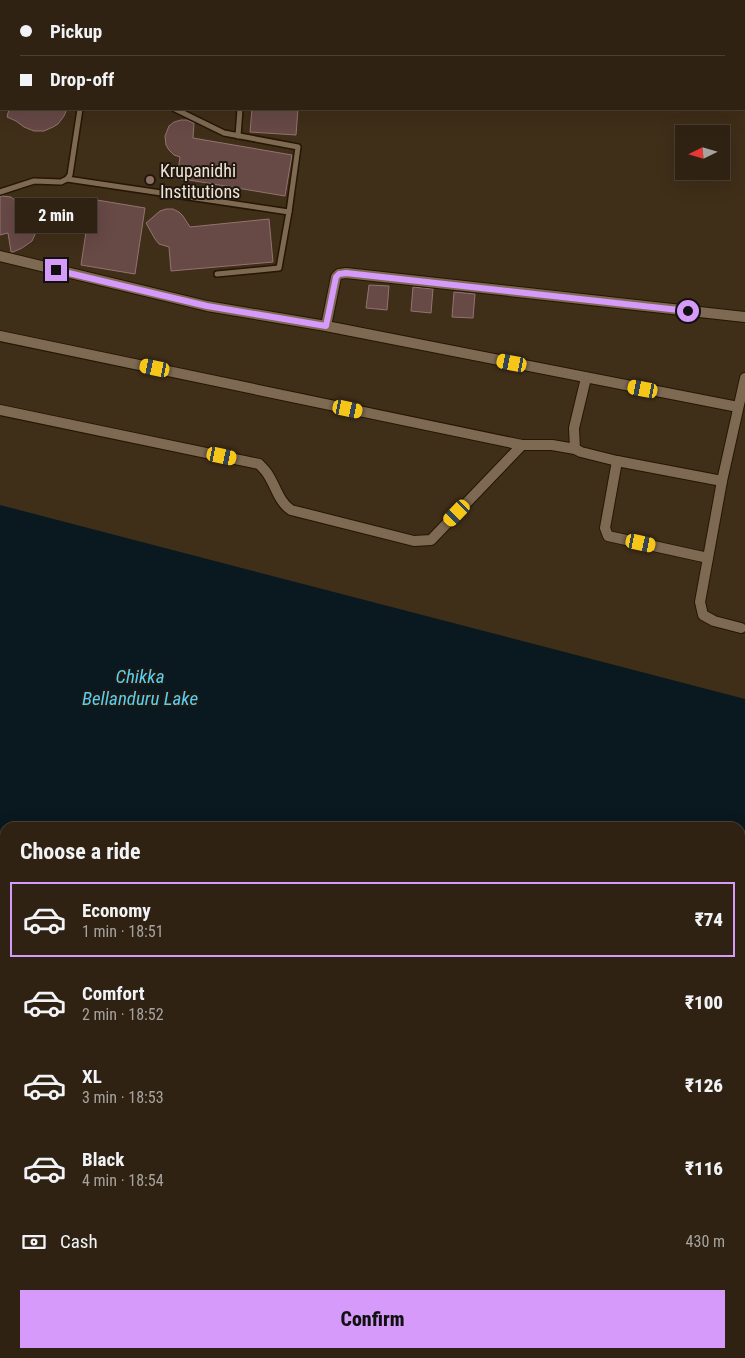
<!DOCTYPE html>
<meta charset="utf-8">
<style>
body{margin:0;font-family:"Roboto Condensed",sans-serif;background:#3b2f20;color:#f1f3f6;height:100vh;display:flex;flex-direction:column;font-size:19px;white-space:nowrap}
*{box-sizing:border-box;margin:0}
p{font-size:16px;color:#a7a49f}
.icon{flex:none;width:28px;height:28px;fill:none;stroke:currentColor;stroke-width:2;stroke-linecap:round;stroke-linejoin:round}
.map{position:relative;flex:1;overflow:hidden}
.drawer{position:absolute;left:0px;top:822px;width:745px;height:536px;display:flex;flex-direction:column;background:#2f2212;border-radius:15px 15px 0 0;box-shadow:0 5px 20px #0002,0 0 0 1px #4a3f32}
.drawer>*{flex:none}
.banner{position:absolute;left:0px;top:0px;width:745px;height:110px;box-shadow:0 5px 20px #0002,0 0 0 1px #4a3f32;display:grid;align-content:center;height:110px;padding:0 20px;background:#2f2212}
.needle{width:32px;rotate:265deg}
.fabs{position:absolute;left:675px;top:125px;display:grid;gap:10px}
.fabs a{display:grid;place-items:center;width:55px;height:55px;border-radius:0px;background:#2f2212;box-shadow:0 5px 20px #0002,0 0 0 1px #4a3f32;font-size:25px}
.end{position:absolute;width:22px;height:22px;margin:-11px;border:6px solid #d69bfa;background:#111;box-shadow:0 0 0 2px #111}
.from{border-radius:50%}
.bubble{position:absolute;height:35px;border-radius:0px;background:#2f2212;box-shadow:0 5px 20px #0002,0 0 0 1px #4a3f32;font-size:16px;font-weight:800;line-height:35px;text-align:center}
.car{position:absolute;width:15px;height:30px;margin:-15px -8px;border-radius:6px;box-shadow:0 0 4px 1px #0007;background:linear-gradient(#f5c518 24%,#345 0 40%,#f5c518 0 76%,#345 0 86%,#f5c518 0)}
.banner b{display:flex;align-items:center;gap:18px;height:48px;font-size:19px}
.banner b+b{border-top:1px solid #4a3f32}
.banner i{width:12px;height:12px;background:#f1f3f6}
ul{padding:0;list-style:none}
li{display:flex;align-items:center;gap:15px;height:75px;margin:0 10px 8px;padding:0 10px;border:2px solid transparent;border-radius:0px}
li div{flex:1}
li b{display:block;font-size:19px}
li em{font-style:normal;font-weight:800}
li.on{border-color:#d69bfa}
li>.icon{width:45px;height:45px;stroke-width:1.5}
h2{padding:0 20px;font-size:22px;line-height:60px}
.pay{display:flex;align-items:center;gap:12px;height:55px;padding:0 20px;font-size:19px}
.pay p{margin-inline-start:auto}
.button{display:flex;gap:10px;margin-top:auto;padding:10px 20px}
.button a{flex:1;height:58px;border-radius:0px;background:#d69bfa;color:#111;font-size:20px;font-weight:800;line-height:58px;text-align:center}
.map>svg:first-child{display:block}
</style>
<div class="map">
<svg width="745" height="1358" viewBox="0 0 745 1358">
<rect width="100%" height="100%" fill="#3f2e18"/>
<polygon fill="#35601b" points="326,0 661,0 660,1 326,1"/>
<polygon fill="#09191f" points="0,505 745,699 745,1116 740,1118 740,828 5,828 5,1135 0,1136"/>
<g fill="#674946" stroke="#947370">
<polygon points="9,109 67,109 64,116 58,124 53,127 44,131 34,131 24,127 16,121 7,117"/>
<polygon points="252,109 298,109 296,135 250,132"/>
<polygon points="181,120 187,120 194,123 193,138 292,155 285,196 177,178 180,157 174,155 169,150 166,145 165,136 169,126 174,122"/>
<polygon points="0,196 3,196 11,197 16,201 21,207 34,201 37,206 39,218 37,230 32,241 22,248 13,252 11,252 8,233 0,235"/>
<polygon points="91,199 145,208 135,274 81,265"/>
<polygon points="166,209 173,209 179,212 183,216 190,227 269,219 273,262 171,271 169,247 159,244 155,239 146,223 160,211"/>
<polygon points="369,285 389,286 387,310 366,308"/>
<polygon points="413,287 433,289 431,313 411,311"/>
<polygon points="454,292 475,294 473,318 452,317"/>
</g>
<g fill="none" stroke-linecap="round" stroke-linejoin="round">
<defs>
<g id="service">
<polyline points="15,1 15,0"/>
<polyline points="250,1 250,0"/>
<polyline points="238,136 240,109"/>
<polyline points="67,179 289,212 298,147 224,133 175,109"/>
<polyline points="0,192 34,181 61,182 67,179 70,175 80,109"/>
<polyline points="217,274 279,268 289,212"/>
</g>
<g id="minor">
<polyline points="663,1 664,0"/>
<polyline points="744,36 745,36"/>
<polyline points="0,256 207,306 326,326 738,407"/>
<polyline points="326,326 336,277 339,274 346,273 745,317"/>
<polyline points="0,336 522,445 552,445 575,449 581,452 617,461 722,481"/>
<path d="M 0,410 L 259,464 C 262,467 265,470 267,473 C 276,486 278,501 291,510 L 414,541 L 431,540 L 522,445"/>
<polyline points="575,449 574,428 586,378"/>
<polyline points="617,461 605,528 608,536 708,558"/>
<polyline points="741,628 714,621 703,615 700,602 722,481 745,378"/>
<polyline points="740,1252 745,1250"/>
<polyline points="0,1347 5,1346"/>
<polyline points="217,1354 253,1358"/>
<polyline points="557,1354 580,1358"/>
<polyline points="358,1358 359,1354"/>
<polyline points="593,1358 594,1354"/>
</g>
<g id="secondary">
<polyline points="0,1166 5,1171"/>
<polyline points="152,1354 155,1358"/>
</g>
</defs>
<use href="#service" stroke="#261602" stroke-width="8"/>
<use href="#minor" stroke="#261602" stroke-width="12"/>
<use href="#secondary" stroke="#261602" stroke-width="15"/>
<use href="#service" stroke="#7e6a53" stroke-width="5"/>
<use href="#minor" stroke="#7e6a53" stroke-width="10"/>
<use href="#secondary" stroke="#a27969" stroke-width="12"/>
</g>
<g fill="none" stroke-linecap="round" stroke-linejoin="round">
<polyline stroke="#d69bfa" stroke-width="6" points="56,270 207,306 326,326 336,277 339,274 346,273 688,311"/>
</g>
<circle fill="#8d6e63" stroke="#20180f" stroke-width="2" cx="150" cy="180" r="5"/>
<g text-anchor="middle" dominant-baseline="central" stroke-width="4" stroke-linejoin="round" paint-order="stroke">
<g font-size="18" fill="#eee3d6" stroke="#20180f" text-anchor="start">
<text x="160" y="170">Krupanidhi<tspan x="160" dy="21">Institutions</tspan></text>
</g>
<g font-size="19" font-style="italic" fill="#53d0f6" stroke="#20180f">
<text x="140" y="676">Chikka<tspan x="140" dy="22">Bellanduru Lake</tspan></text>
</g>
</g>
</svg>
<div class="fabs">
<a><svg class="needle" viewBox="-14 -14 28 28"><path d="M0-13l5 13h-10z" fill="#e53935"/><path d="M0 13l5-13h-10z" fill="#a7a49f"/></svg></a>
</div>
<i class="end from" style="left:688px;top:311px"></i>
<i class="end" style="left:56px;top:270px"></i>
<div class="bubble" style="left:15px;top:198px;width:82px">2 min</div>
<i class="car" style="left:512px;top:363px;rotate:281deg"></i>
<i class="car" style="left:155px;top:368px;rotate:282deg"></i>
<i class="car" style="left:643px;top:389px;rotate:281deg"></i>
<i class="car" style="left:348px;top:409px;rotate:102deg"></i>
<i class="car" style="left:222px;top:456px;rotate:102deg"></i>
<i class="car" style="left:457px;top:513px;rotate:224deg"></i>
<i class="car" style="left:641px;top:543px;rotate:102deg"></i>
<div class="banner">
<b><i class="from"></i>Pickup</b>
<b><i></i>Drop-off</b>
</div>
<section class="drawer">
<h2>Choose a ride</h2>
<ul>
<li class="on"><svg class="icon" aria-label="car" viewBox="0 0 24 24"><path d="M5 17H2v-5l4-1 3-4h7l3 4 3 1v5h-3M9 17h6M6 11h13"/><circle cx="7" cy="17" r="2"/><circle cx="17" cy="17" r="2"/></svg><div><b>Economy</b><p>1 min · 18:51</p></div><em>₹74</em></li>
<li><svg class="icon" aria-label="car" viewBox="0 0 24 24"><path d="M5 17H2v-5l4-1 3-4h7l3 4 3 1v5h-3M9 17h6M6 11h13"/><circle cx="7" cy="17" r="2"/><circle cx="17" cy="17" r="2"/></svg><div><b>Comfort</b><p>2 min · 18:52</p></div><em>₹100</em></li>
<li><svg class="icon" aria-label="car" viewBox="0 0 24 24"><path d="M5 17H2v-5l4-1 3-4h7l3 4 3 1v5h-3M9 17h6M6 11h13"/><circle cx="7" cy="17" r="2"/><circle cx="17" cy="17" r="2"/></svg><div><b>XL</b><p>3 min · 18:53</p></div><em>₹126</em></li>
<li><svg class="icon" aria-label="car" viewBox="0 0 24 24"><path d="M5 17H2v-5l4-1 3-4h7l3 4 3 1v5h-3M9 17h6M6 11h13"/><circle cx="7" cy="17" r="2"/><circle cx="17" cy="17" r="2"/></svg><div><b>Black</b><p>4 min · 18:54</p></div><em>₹116</em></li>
</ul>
<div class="pay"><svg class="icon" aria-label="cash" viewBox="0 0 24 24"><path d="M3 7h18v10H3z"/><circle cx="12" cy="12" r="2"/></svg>Cash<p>430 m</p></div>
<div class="button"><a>Confirm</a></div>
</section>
</div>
